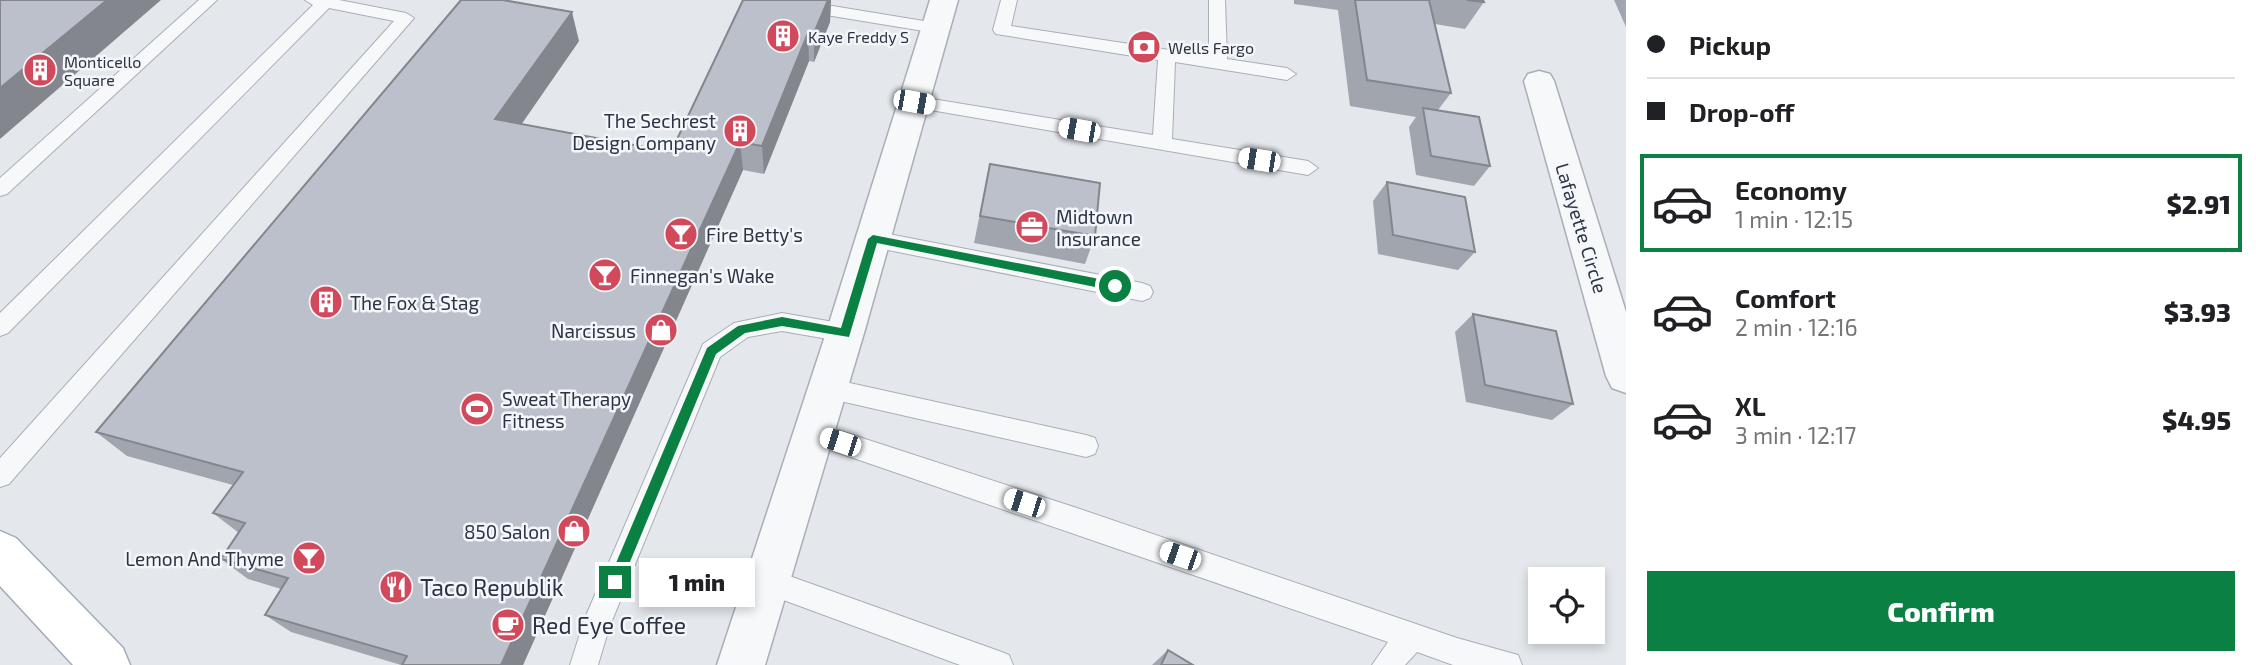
<!DOCTYPE html>
<meta charset="utf-8">
<style>
body{margin:0;font-family:"Exo 2",sans-serif;background:#f2f2f2;color:#202124;height:100vh;display:flex;flex-direction:column;font-size:26px;white-space:nowrap}
*{box-sizing:border-box;margin:0}
p{font-size:23px;color:#757577}
.icon{flex:none;width:38px;height:38px;fill:none;stroke:currentColor;stroke-width:2;stroke-linecap:round;stroke-linejoin:round}
.map{position:relative;flex:1;overflow:hidden}
.drawer{display:flex;flex-direction:column;background:#fff;width:630px}
.drawer>*{flex:none}
.guide{display:grid;align-content:center;height:154px;padding:0 21px;background:#fff}
.buttons{position:absolute;left:1528px;top:567px;display:grid;gap:14px}
.buttons a{display:grid;place-items:center;width:77px;height:77px;border-radius:0px;background:#fff;box-shadow:0 4px 10px #0003;font-size:35px}
.end{position:absolute;width:32px;height:32px;margin:-16px;border:9px solid #0b8043;background:#fff;box-shadow:0 0 0 4px #fff}
.from{border-radius:50%}
.bubble{position:absolute;height:49px;border-radius:0px;background:#fff;box-shadow:0 4px 10px #0003;font-size:23px;font-weight:800;line-height:49px;text-align:center}
.car{position:absolute;width:21px;height:42px;margin:-21px -10px;border-radius:9px;box-shadow:0 0 5px 2px #0007;background:linear-gradient(#fff 24%,#345 0 40%,#fff 0 76%,#345 0 86%,#fff 0)}
.guide b{display:flex;align-items:center;gap:24px;height:66px;font-size:26px}
.guide b+b{border-top:2px solid #e0e0e0}
.guide i{width:18px;height:18px;background:#202124}
ul{padding:0;list-style:none}
li{display:flex;align-items:center;gap:21px;height:98px;margin:0 14px 10px;padding:0 7px;border:4px solid transparent;border-radius:0px}
li div{flex:1}
li b{display:block;font-size:26px}
li em{font-style:normal;font-weight:800}
li.selected{border-color:#0b8043}
li>.icon{width:63px;height:63px;stroke-width:1.5}
.cta{display:flex;gap:14px;margin-top:auto;padding:14px 21px}
.cta a{flex:1;height:80px;border-radius:0px;background:#0b8043;color:#fff;font-size:28px;font-weight:800;line-height:80px;text-align:center}
main{display:flex;flex:1;min-height:0}
.map>svg:first-child{display:block}
</style>
<main>
<div class="map">
<svg width="1626" height="665" viewBox="0 0 1626 665">
<rect width="100%" height="100%" fill="#e4e7ec"/>
<g fill="none" stroke-linecap="round" stroke-linejoin="round">
<defs>
<g id="service">
<polygon points="199,0 217,0 7,194 0,196 0,178"/>
<polygon points="305,0 339,0 406,13 414,18 9,484 0,487 0,458 394,21 329,8 8,333 0,336 0,313 313,5"/>
<polygon points="757,0 796,0 936,23 945,28 936,33 765,5"/>
<polygon points="1001,0 1017,0 1011,26 1209,56 1209,0 1225,0 1227,59 1287,68 1296,74 1287,80 1175,62 1172,139 1308,161 1318,168 1308,175 907,106 905,102 907,98 914,96 1153,135 1158,60 996,34 993,30"/>
<polygon points="873,231 1142,283 1150,286 1153,292 1150,298 1142,301 873,247 866,245 862,239 866,233"/>
<polygon points="782,313 845,324 853,326 856,333 853,340 845,342 782,331 748,337 720,357 609,628 598,665 570,665 585,618 703,344 734,323"/>
<polygon points="827,378 1086,435 1095,438 1098,446 1095,454 1086,457 827,398 819,395 815,388 819,381"/>
<polygon points="813,422 1077,508 1457,638 1518,655 1522,665 1453,665 1417,652 1405,665 1372,665 1388,642 804,441 801,433 804,425"/>
<polygon points="767,568 999,651 1009,655 1013,665 960,665 767,594 757,590 753,581 757,572"/>
</g>
<polygon id="minor" points="1539,71 1550,74 1554,81 1626,312 1626,393 1612,388 1606,376 1524,81 1528,74"/>
<polygon id="tertiary" points="930,0 958,0 864,333 765,665 717,665 826,333"/>
<polygon id="primary" points="0,531 16,538 123,648 130,665 73,665 0,586"/>
</defs>
<use href="#service" stroke="#a9aeb7" stroke-width="2"/>
<use href="#minor" stroke="#a9aeb7" stroke-width="3"/>
<use href="#tertiary" stroke="#a9aeb7" stroke-width="3"/>
<use href="#primary" stroke="#a3abb8" stroke-width="3"/>
<use href="#service" fill="#f7f8fa" fill-rule="evenodd"/>
<use href="#minor" fill="#f7f8fa" fill-rule="evenodd"/>
<use href="#tertiary" fill="#f7f8fa" fill-rule="evenodd"/>
<use href="#primary" fill="#fff" fill-rule="evenodd"/>
</g>
<g fill="#a1a5ae">
<polygon points="743,0 831,0 830,22 814,62 809,61 764,174 743,170 523,665 401,665 291,632 265,615 281,589 248,579 221,559 239,533 213,513 233,485 127,456 96,432 579,41 521,124 671,152"/>
<polygon points="1294,0 1483,0 1484,2 1465,29 1435,24 1451,93 1438,110 1490,166 1474,186 1416,175 1409,127 1416,117 1350,106 1338,10 1294,4"/>
<polygon points="1614,0 1626,0 1626,27"/>
<polygon points="990,164 1095,236 1085,264 974,243"/>
<polygon points="1387,182 1475,252 1458,270 1378,254 1373,201"/>
<polygon points="1473,314 1573,404 1552,420 1466,402 1455,332"/>
<polygon points="1168,650 1193,665 1152,665"/>
</g>
<g fill="#83868d">
<polygon points="107,0 161,0 0,139 0,88"/>
<polygon points="828,0 831,0 830,22 814,62 814,33"/>
<polygon points="572,12 579,41 505,148 495,119"/>
<polygon points="808,33 809,61 764,174 762,146"/>
<polygon points="740,142 743,170 523,665 501,665"/>
</g>
<g fill="#bbc0ca" stroke="#83868d" stroke-width="2">
<polygon points="0,0 107,0 0,88"/>
<polygon points="461,0 503,0 572,12 495,119 671,152 743,0 828,0 814,33 808,33 762,146 740,142 501,665 402,665 407,656 265,615 288,578 221,559 245,523 213,513 243,472 96,432"/>
<polygon points="1355,0 1429,0 1451,93 1367,80"/>
<polygon points="1467,0 1483,0 1484,2"/>
<polygon points="1423,108 1479,117 1490,166 1431,156"/>
<polygon points="990,164 1100,183 1095,236 980,216"/>
<polygon points="1387,182 1465,197 1475,252 1393,235"/>
<polygon points="1473,314 1556,331 1573,404 1485,385"/>
<polygon points="1168,650 1193,665 1161,665"/>
</g>
<polygon fill="#0b8043" points="873,235 1115,282 1121,286 1115,291 877,243 849,337 782,326 745,333 716,354 620,586 610,586 608,582 707,348 738,326 782,317 841,328 868,239"/>
<defs>
<symbol id="building-disc" viewBox="-11 -11 22 22"><circle r="9.5" fill="#d1495b" stroke="#f4f6f9"/><path d="M-4-6H4V6H1V3H-1V6H-4ZM-2.5-4.3h1.7v1.8h-1.7ZM.8-4.3h1.7v1.8H.8ZM-2.5-1h1.7V.8h-1.7ZM.8-1h1.7V.8H.8Z" fill="#fff"/></symbol>
<symbol id="bank-disc" viewBox="-11 -11 22 22"><circle r="9.5" fill="#d1495b" stroke="#f4f6f9"/><path d="M-6-4H6V4H-6ZM0-2.3a2.3 2.3 0 1 0 0 4.6a2.3 2.3 0 1 0 0-4.6Z" fill="#fff"/></symbol>
<symbol id="office-disc" viewBox="-11 -11 22 22"><circle r="9.5" fill="#d1495b" stroke="#f4f6f9"/><path d="M-6-3h4V-5.5h4V-3h4V5H-6ZM-1-4.5V-3h2v-1.5ZM-6 0V1H6V0Z" fill="#fff"/></symbol>
<symbol id="bar-disc" viewBox="-11 -11 22 22"><circle r="9.5" fill="#d1495b" stroke="#f4f6f9"/><path d="M-6-5H6L.8 .8V4.5H3.5V6h-7V4.5H-.8V.8Z" fill="#fff"/></symbol>
<symbol id="shop-disc" viewBox="-11 -11 22 22"><circle r="9.5" fill="#d1495b" stroke="#f4f6f9"/><path d="M-5-2.5h2.3a2.7 3.5 0 0 1 5.4 0H5L5.5 6h-11ZM-1.5-2.5h3a1.5 2.3 0 0 0-3 0Z" fill="#fff"/></symbol>
<symbol id="stadium-disc" viewBox="-11 -11 22 22"><circle r="9.5" fill="#d1495b" stroke="#f4f6f9"/><path d="M0-5a6.5 5 0 1 0 0 10a6.5 5 0 1 0 0-10ZM-3.5-1.8h7v3.6h-7Z" fill="#fff"/></symbol>
<symbol id="restaurant-disc" viewBox="-11 -11 22 22"><circle r="9.5" fill="#d1495b" stroke="#f4f6f9"/><path d="M-5-6h1v4h1v-4h1v4h1v-4h1v5L-1.5 .5V6h-2V.5L-5-1ZM5-6V6H3V1.5H1.5Q1.5-4 5-6Z" fill="#fff"/></symbol>
<symbol id="cafe-disc" viewBox="-11 -11 22 22"><circle r="9.5" fill="#d1495b" stroke="#f4f6f9"/><path d="M-5.5-4.5H6V0H3Q3 3.5 0 3.5H-2.5Q-5.5 3.5-5.5 0ZM3-3.2v2h1.7v-2ZM-6 4.5H4V6H-6Z" fill="#fff"/></symbol>
</defs>
<g fill-rule="evenodd">
<use href="#building-disc" x="764" y="17" width="38" height="38"/>
<use href="#bank-disc" x="1125" y="28" width="38" height="38"/>
<use href="#building-disc" x="21" y="51" width="38" height="38"/>
<use href="#building-disc" x="721" y="112" width="38" height="38"/>
<use href="#office-disc" x="1013" y="208" width="38" height="38"/>
<use href="#bar-disc" x="662" y="215" width="38" height="38"/>
<use href="#bar-disc" x="586" y="256" width="38" height="38"/>
<use href="#building-disc" x="307" y="283" width="38" height="38"/>
<use href="#shop-disc" x="642" y="311" width="38" height="38"/>
<use href="#stadium-disc" x="458" y="390" width="38" height="38"/>
<use href="#shop-disc" x="555" y="512" width="38" height="38"/>
<use href="#bar-disc" x="290" y="539" width="38" height="38"/>
<use href="#restaurant-disc" x="377" y="568" width="38" height="38"/>
<use href="#cafe-disc" x="489" y="606" width="38" height="38"/>
</g>
<g text-anchor="middle" dominant-baseline="central" stroke-width="5" stroke-linejoin="round" paint-order="stroke">
<g font-size="16" fill="#2b3445" stroke="#f4f6f9" text-anchor="start">
<text x="808" y="36">Kaye Freddy S</text>
<text x="1168" y="47">Wells Fargo</text>
<text x="64" y="61">Monticello<tspan x="64" dy="18">Square</tspan></text>
</g>
<g font-size="19" fill="#2b3445" stroke="#f4f6f9" text-anchor="start">
<text x="716" y="120" text-anchor="end">The Sechrest<tspan x="716" dy="22">Design Company</tspan></text>
<text x="1056" y="216">Midtown<tspan x="1056" dy="22">Insurance</tspan></text>
<text x="706" y="234">Fire Betty's</text>
<text x="630" y="275">Finnegan's Wake</text>
<text x="350" y="302">The Fox &amp; Stag</text>
<text x="636" y="330" text-anchor="end">Narcissus</text>
<text x="502" y="398">Sweat Therapy<tspan x="502" dy="22">Fitness</tspan></text>
<text x="550" y="531" text-anchor="end">850 Salon</text>
<text x="284" y="558" text-anchor="end">Lemon And Thyme</text>
</g>
<g font-size="19" fill="#2b3445" stroke="#f4f6f9">
<text transform="translate(1582 228) rotate(73)">Lafayette Circle</text>
</g>
<g font-size="23" fill="#2b3445" stroke="#f4f6f9" text-anchor="start">
<text x="420" y="587">Taco Republik</text>
<text x="532" y="625">Red Eye Coffee</text>
</g>
</g>
</svg>
<div class="buttons">
<a><svg class="icon" aria-label="locate" viewBox="0 0 24 24"><circle cx="12" cy="12" r="6"/><path d="M12 2v4M12 18v4M2 12h4M18 12h4"/></svg></a>
</div>
<i class="end from" style="left:1115px;top:286px"></i>
<i class="end" style="left:615px;top:582px"></i>
<div class="bubble" style="left:639px;top:558px;width:116px">1 min</div>
<i class="car" style="left:914px;top:102px;rotate:100deg"></i>
<i class="car" style="left:1079px;top:130px;rotate:280deg"></i>
<i class="car" style="left:1259px;top:160px;rotate:279deg"></i>
<i class="car" style="left:840px;top:442px;rotate:288deg"></i>
<i class="car" style="left:1024px;top:503px;rotate:288deg"></i>
<i class="car" style="left:1180px;top:556px;rotate:289deg"></i>
</div>
<section class="drawer">
<div class="guide">
<b><i class="from"></i>Pickup</b>
<b><i></i>Drop-off</b>
</div>
<ul>
<li class="selected"><svg class="icon" aria-label="car" viewBox="0 0 24 24"><path d="M5 17H2v-5l4-1 3-4h7l3 4 3 1v5h-3M9 17h6M6 11h13"/><circle cx="7" cy="17" r="2"/><circle cx="17" cy="17" r="2"/></svg><div><b>Economy</b><p>1 min · 12:15</p></div><em>$2.91</em></li>
<li><svg class="icon" aria-label="car" viewBox="0 0 24 24"><path d="M5 17H2v-5l4-1 3-4h7l3 4 3 1v5h-3M9 17h6M6 11h13"/><circle cx="7" cy="17" r="2"/><circle cx="17" cy="17" r="2"/></svg><div><b>Comfort</b><p>2 min · 12:16</p></div><em>$3.93</em></li>
<li><svg class="icon" aria-label="car" viewBox="0 0 24 24"><path d="M5 17H2v-5l4-1 3-4h7l3 4 3 1v5h-3M9 17h6M6 11h13"/><circle cx="7" cy="17" r="2"/><circle cx="17" cy="17" r="2"/></svg><div><b>XL</b><p>3 min · 12:17</p></div><em>$4.95</em></li>
</ul>
<div class="cta"><a>Confirm</a></div>
</section>
</main>
